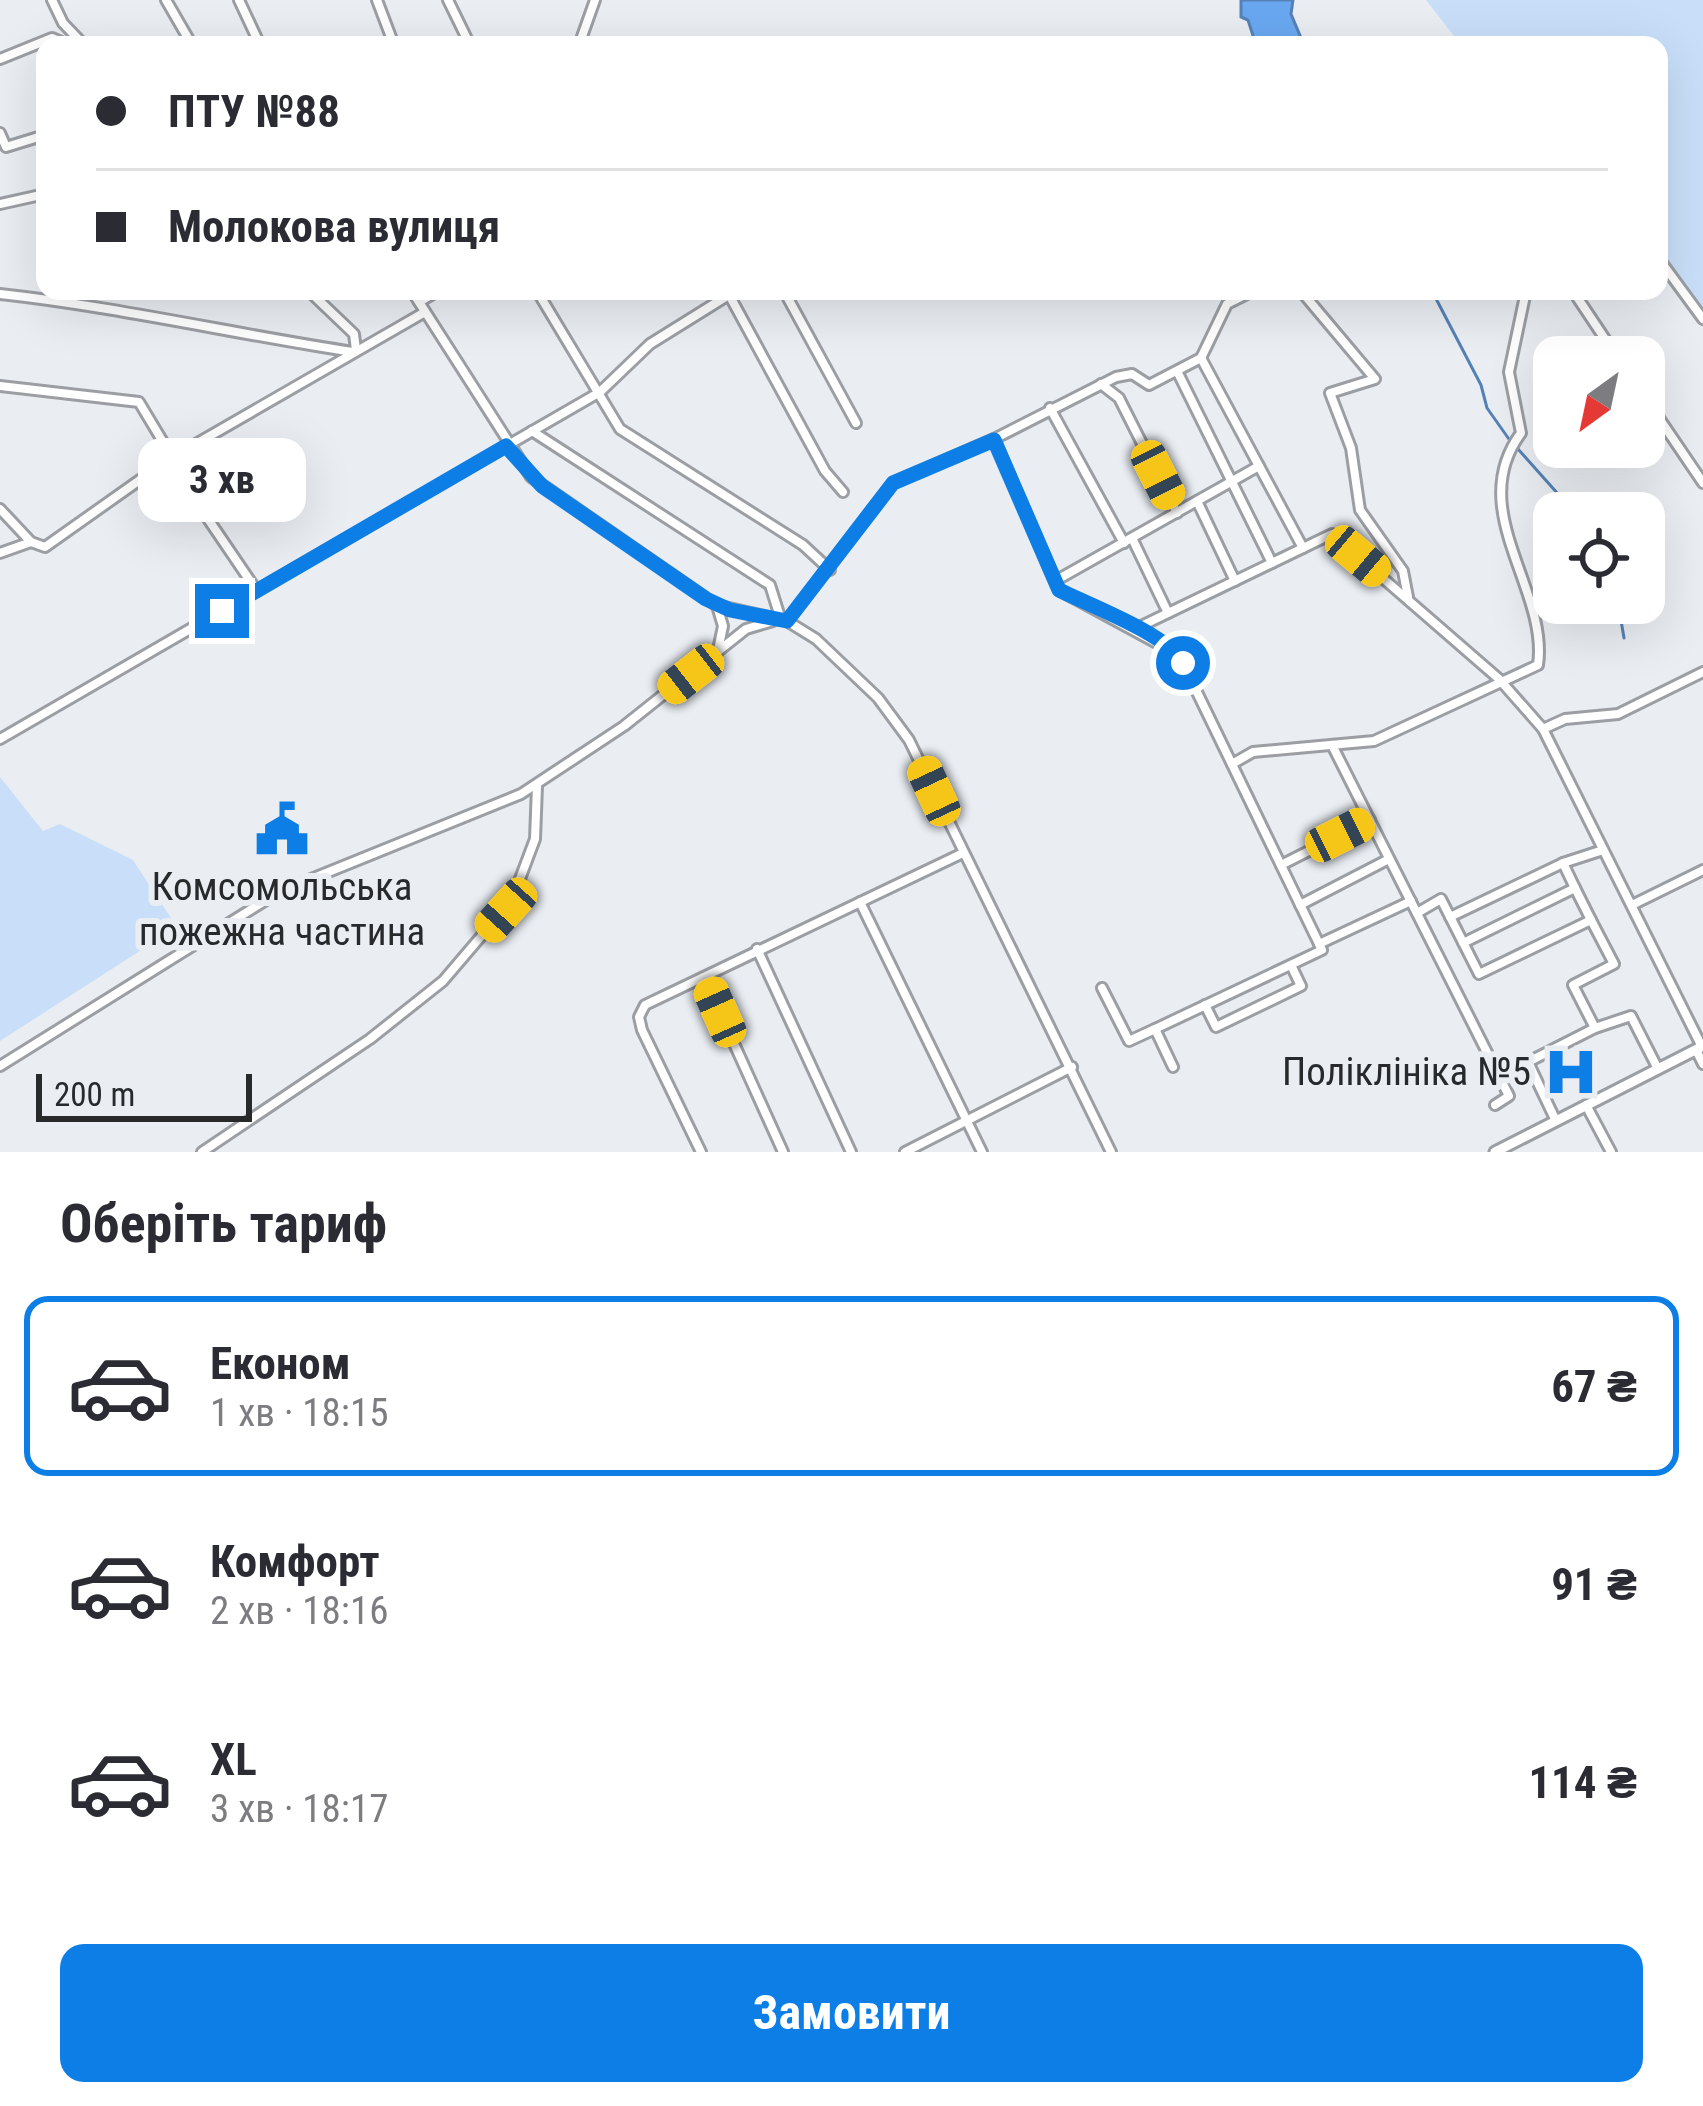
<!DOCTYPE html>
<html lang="uk">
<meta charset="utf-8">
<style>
body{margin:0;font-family:"Roboto Condensed",sans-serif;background:#f2f2f3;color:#2b2b33;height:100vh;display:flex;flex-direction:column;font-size:45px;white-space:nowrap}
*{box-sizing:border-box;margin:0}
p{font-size:39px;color:#7c7c81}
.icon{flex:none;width:66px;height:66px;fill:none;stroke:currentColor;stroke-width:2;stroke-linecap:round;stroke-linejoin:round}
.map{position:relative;height:1152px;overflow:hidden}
.side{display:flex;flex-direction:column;background:#fff;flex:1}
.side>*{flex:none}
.hud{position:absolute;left:36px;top:36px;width:1632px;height:264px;border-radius:24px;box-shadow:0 12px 48px #0002;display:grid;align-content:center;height:264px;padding:0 60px;background:#fff}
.needle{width:78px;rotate:213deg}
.controls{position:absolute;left:1533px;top:336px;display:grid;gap:24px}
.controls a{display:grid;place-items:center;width:132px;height:132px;border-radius:24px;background:#fff;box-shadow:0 12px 48px #0002;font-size:60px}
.scale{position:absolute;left:36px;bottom:30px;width:216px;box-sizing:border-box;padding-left:12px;border:6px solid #27292b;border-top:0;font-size:33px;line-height:42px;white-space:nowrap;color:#27292b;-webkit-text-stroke:9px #eaeef3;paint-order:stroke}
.end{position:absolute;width:54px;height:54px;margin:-27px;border:15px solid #0d7ee5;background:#fff;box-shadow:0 0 0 6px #fff}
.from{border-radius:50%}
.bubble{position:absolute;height:84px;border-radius:24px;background:#fff;box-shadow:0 12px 48px #0002;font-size:39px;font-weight:700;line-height:84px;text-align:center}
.car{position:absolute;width:36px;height:72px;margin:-36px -18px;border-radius:15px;box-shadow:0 0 9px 3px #0007;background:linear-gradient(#f5c518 24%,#345 0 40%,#f5c518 0 76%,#345 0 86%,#f5c518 0)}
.hud b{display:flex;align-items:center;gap:42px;height:114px;font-size:45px}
.hud b+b{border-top:3px solid #e1e1e2}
.hud i{width:30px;height:30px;background:#2b2b33}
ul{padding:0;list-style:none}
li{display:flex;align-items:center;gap:36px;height:180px;margin:0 24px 18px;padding:0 36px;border:6px solid transparent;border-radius:24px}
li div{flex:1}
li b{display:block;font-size:45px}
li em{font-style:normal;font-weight:700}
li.on{border-color:#0d7ee5}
li>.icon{width:108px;height:108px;stroke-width:1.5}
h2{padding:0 60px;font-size:54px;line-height:144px}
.cta{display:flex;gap:24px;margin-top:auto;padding:24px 60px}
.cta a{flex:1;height:138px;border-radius:24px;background:#0d7ee5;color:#fff;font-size:48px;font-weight:700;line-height:138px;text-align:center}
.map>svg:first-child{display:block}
</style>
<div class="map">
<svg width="1703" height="1152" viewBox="0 0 1703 1152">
<rect width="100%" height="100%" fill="#eaeef3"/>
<g fill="#c9dff9">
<polygon points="1426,0 1703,0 1703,315 1659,259 1659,45 1461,45"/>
<polygon points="0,777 43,831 60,824 133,860 177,927 0,1041"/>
</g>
<polygon fill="#69a8f1" stroke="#5582b6" stroke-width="3" points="1241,0 1293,0 1291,14 1304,45 1256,45 1248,20 1241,17"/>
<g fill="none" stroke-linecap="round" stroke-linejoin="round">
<g stroke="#5582b6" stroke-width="3">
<polyline points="1432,291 1481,385 1487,408 1511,442"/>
<polyline points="1518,449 1575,513"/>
<polyline points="1618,603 1624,638"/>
</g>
<defs>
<g id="minor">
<polyline points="52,0 63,23 84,45"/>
<polyline points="166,0 192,45"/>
<polyline points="239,0 260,45"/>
<polyline points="377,0 394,45"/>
<polyline points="448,0 470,45"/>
<polyline points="579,45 595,0"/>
<polyline points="0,59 52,38 68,45"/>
<polyline points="0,133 6,147 45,135"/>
<polyline points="0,204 45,194"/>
<polyline points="1659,259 1703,319"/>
<polyline points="309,291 354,334 356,350"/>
<polyline points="412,291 531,477 716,605 787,621 816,639 878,698 909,740 1111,1152"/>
<polyline points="537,291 620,429 803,545 830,570"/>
<polyline points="727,291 825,471 843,492"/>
<polyline points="784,291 856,423"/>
<polyline points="1301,291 1375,379 1330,393 1351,448 1360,510 1403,571 1408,597"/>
<polyline points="1573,291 1617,357"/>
<path d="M 0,294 C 118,307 235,334 353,352"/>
<polyline points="419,302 438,291"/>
<polyline points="1201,358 1227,304 1253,291"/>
<polyline points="1177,371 1272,563"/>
<polyline points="1101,384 1119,398 1177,513"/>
<polyline points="0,386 139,402 172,457"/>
<polyline points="1644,396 1703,483"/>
<polyline points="1050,408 1124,543"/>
<polyline points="532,431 770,585 781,620"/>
<polyline points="994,439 1116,377 1132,374 1149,385 1201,358 1303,548"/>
<polyline points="168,460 257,591"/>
<polyline points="1197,501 1235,581"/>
<polyline points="0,509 31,542 45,547 168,460 425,312"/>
<polyline points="1132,538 1168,613"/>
<polyline points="0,553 31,542"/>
<polyline points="1055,581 1259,466"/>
<polyline points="717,606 723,626 718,650"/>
<polyline points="787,621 893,483 994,439 1059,590 1179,655 1322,950 1155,1029"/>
<polyline points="1137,628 1332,534 1499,679 1543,729 1702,1047"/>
<polyline points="1543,729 1565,719 1618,714 1703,672"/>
<polyline points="0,739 600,392 650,344 735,291"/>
<polyline points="1332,745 1509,1096 1495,1105"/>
<path d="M 1232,764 L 1253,752 L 1374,741 L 1538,665 C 1549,589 1464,510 1521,433 L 1509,372 L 1526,291"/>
<polyline points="1563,863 1603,850"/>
<polyline points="1281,865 1370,820"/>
<polyline points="860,902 982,1152"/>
<polyline points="1300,905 1389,859"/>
<polyline points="1632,905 1703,870"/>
<polyline points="1417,913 1441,899 1479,974 1591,920 1575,888 1463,943"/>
<polyline points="1450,917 1563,863 1575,888"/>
<polyline points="1319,944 1411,901"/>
<polyline points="757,949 851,1152"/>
<polyline points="704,977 783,1152"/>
<polyline points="1102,988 1129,1041 1155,1029 1173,1067"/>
<polyline points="1205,1005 1216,1027 1301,986 1291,965"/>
<polyline points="1595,1028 1631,1016 1658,1069"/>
<polyline points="1696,1050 1703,1064"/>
<polyline points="0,1066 279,892 521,794 624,726 746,629 773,621"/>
<polyline points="1586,1105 1611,1152"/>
<polyline points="1556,1121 1528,1062 1595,1028 1573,985 1614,964 1591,920"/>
<polyline points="202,1152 370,1039 443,981 512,900 535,839 537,786"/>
<polyline points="701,1152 642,1030 639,1017 645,1005 963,853"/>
<polyline points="905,1152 1072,1067"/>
</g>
<polyline id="major" points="1495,1152 1703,1046"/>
</defs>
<use href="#minor" stroke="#9b9ea3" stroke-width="14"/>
<use href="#major" stroke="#9b9ea3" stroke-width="15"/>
<use href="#minor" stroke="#fff" stroke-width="8"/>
<use href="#major" stroke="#fff" stroke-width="9"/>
</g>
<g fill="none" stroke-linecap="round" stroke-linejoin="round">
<path stroke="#0d7ee5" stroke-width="15" d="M 222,611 L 506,446 L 542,486 L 706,599 L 730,610 L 787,621 L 893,483 L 994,440 L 1059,590 C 1089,605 1169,635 1183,663"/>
</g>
<defs>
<symbol id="civic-bare" viewBox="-9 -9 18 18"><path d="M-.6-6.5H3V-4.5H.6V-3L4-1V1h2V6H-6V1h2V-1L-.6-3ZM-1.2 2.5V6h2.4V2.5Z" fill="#0d7ee5" stroke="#eaeef3" stroke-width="2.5" paint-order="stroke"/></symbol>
<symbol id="hospital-bare" viewBox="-9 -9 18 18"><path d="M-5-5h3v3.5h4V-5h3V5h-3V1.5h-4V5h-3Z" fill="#0d7ee5" stroke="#eaeef3" stroke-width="2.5" paint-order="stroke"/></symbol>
</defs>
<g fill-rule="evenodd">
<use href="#civic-bare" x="244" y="791" width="76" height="76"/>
<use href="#hospital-bare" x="1533" y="1034" width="76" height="76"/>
</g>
<g text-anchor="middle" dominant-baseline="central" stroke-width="12" stroke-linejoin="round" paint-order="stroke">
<g font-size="39" fill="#27292b" stroke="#eaeef3">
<text x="282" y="887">Комсомольська<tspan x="282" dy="45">пожежна частина</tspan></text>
<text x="1531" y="1072" text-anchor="end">Поліклініка №5</text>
</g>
</g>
</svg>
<div class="controls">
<a><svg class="needle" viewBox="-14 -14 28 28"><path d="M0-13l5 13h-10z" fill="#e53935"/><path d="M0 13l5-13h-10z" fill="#7c7c81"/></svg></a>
<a><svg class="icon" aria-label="locate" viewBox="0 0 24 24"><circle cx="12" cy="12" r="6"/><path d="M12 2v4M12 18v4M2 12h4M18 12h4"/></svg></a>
</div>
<div class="scale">200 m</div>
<i class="end from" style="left:1183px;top:663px"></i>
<i class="end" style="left:222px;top:611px"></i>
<div class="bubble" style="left:138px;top:438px;width:168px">3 хв</div>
<i class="car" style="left:1158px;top:475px;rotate:153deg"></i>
<i class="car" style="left:1358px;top:556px;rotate:130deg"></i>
<i class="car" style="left:691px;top:674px;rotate:232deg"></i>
<i class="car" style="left:934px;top:791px;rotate:335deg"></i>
<i class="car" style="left:1340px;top:835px;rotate:63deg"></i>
<i class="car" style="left:506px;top:910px;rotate:222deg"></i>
<i class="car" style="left:720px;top:1012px;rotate:336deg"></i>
<div class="hud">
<b><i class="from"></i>ПТУ №88</b>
<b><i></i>Молокова вулиця</b>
</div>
</div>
<section class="side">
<h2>Оберіть тариф</h2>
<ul>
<li class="on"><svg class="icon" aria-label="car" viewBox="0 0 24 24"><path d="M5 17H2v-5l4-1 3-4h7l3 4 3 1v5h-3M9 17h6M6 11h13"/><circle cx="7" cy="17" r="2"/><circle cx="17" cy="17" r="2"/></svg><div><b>Економ</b><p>1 хв · 18:15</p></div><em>67 ₴</em></li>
<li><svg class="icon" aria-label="car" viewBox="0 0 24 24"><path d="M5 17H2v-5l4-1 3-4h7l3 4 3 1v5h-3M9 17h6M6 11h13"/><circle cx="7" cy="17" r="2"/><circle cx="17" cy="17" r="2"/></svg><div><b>Комфорт</b><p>2 хв · 18:16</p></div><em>91 ₴</em></li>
<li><svg class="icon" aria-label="car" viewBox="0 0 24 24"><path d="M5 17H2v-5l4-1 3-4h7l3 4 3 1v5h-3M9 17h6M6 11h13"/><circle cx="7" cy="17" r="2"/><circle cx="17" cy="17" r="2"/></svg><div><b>XL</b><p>3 хв · 18:17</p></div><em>114 ₴</em></li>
</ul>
<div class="cta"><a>Замовити</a></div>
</section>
